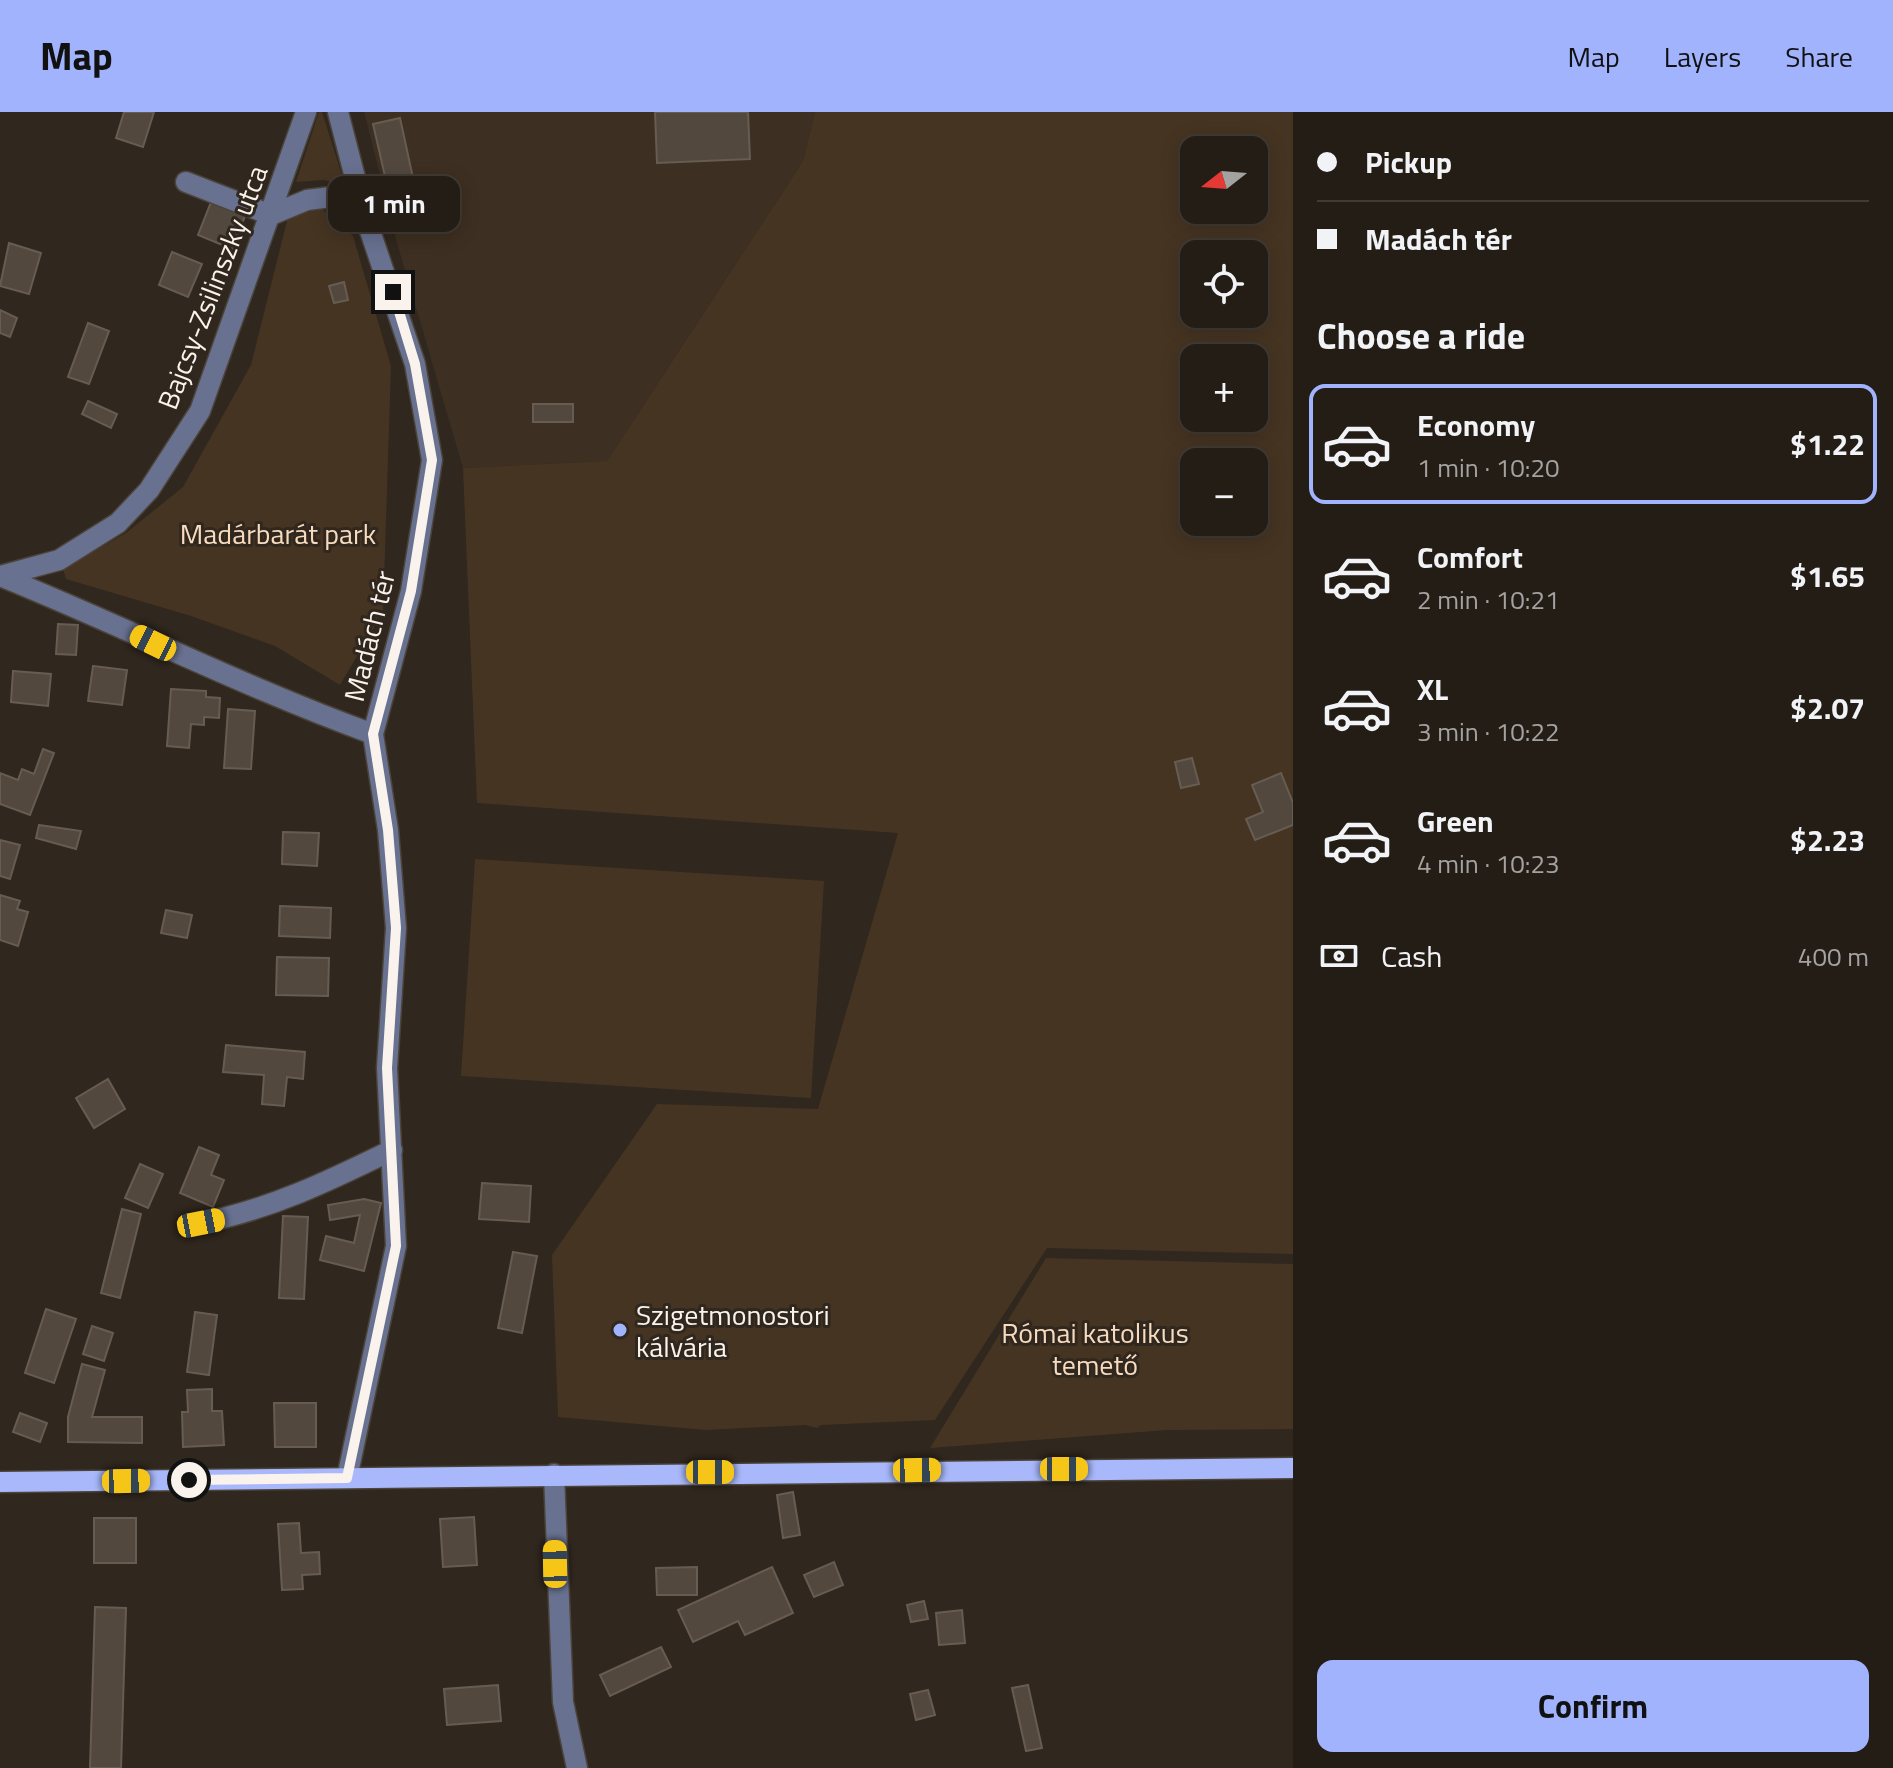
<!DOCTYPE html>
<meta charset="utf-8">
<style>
body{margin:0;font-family:"Titillium Web",sans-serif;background:#302a23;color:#f1f3f6;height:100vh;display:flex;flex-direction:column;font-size:30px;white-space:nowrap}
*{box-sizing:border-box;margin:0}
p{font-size:26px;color:#a3a2a1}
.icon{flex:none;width:44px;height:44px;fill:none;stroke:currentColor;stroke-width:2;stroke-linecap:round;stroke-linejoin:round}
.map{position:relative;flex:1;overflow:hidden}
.details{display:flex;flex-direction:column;background:#241d16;width:600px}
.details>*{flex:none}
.hud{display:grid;align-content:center;height:176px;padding:0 24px;background:#241d16}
.needle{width:52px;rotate:253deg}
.buttons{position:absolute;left:1180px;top:24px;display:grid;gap:16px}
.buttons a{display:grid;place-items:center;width:88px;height:88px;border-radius:16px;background:#241d16;box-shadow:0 4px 20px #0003,0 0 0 2px #413b35;font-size:40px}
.end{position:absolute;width:36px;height:36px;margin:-18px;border:10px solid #faf3ed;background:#111;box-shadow:0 0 0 4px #111}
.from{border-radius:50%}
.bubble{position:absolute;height:56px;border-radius:16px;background:#241d16;box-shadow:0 4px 20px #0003,0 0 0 2px #413b35;font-size:26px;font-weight:700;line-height:56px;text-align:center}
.car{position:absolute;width:24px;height:48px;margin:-24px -12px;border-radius:10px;box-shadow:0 0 6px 2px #0007;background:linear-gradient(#f5c518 24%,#345 0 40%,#f5c518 0 76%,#345 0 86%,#f5c518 0)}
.hud b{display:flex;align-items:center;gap:28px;height:76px;font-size:30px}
.hud b+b{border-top:2px solid #413b35}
.hud i{width:20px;height:20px;background:#f1f3f6}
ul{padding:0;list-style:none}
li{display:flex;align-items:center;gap:24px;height:120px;margin:0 16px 12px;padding:0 8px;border:4px solid transparent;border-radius:16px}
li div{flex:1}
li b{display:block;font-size:30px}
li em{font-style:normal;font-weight:700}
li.selected{border-color:#a1b3fd}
li>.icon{width:72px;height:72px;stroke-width:1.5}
h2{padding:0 24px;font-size:36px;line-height:96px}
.pay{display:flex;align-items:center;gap:20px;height:88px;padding:0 24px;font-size:30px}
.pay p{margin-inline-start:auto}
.cta{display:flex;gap:16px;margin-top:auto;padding:16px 24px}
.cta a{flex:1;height:92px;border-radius:16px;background:#a1b3fd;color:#111;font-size:32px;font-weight:700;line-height:92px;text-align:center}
header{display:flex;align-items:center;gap:48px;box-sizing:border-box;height:112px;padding:0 40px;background:#a1b3fd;color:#111}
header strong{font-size:38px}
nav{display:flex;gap:44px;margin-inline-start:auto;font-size:28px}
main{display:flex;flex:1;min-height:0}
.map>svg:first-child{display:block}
</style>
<header>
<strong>Map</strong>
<nav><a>Map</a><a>Layers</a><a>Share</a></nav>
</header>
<main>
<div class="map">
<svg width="1293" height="1656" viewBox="0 0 1293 1656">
<rect width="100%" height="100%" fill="#30271e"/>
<polygon fill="#3d2f21" points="364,0 815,0 803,49 607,349 463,356 399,138"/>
<g fill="#463422" fill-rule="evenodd">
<polygon points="319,0 322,0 345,73 323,68 296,70"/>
<path d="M 815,0 L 1293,0 L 1293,1142 L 1047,1136 L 935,1308 L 821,1313 L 817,1316 L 805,1313 L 706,1318 L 558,1305 L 552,1143 L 657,992 L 818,997 L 898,721 L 477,691 L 463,356 L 607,349 L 803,49 ZM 1194,38 L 1254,38 L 1254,98 L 1194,98 ZM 1194,142 L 1254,142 L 1254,202 L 1194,202 ZM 1194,246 L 1254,246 L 1254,306 L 1194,306 ZM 1194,350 L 1254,350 L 1254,410 L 1194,410 Z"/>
<polygon points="321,96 353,124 391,254 383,500 340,573 275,534 191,504 66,467 63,457 126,421 183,375 251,253 288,105"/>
<polygon points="475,747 824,769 811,986 461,964"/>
<polygon points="1046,1146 1293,1152 1293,1317 1167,1318 930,1336"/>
</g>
<g fill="#52483e" stroke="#675c52" stroke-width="2">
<polygon points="124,0 154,0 143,35 116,26"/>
<polygon points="655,0 748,0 750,47 657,51"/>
<polygon points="400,6 418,89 392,95 373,12"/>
<polygon points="211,90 245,104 232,137 198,123"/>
<polygon points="9,131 41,141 29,182 0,174"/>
<polygon points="172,140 202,152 188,185 159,173"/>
<polygon points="344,170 348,188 334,191 329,174"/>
<polygon points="0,198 17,206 10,225 0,221"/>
<polygon points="88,211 109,219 89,272 68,265"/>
<polygon points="88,289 117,302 111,316 82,302"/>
<rect x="533" y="292" width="40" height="18"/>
<polygon points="58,512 78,513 76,543 56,542"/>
<polygon points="93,554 127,558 122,593 88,589"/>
<polygon points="13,559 51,562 48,594 11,590"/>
<polygon points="171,577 206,579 206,585 220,586 219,606 204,605 204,613 191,612 189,636 167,634"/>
<polygon points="228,597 255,599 251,657 224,656"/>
<polygon points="43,637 54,641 30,703 0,692 0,661 18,668 22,657 34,662"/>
<polygon points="1192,646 1199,672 1181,676 1175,650"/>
<polygon points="1281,661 1293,691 1293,713 1255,728 1246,707 1263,700 1252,673"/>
<polygon points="39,713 81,719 76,737 36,726"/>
<polygon points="283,720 319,721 317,754 282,752"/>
<polygon points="0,728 20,733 10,767 0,764"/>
<polygon points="0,783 20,789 17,797 28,800 18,834 0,828"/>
<polygon points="280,794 331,796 330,826 279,824"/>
<polygon points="166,798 192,803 187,826 161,821"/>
<polygon points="277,845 329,846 328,884 276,883"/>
<polygon points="226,933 305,940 303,967 287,965 284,994 262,992 264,963 223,960"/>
<polygon points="108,967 125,997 94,1016 76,986"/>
<polygon points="199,1035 219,1043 211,1063 224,1068 213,1095 180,1081"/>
<polygon points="140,1052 163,1062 148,1096 125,1086"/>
<polygon points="482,1071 531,1074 529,1110 479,1107"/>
<polygon points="364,1087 381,1091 364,1159 320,1148 326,1124 354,1131 360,1103 330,1108 328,1093"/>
<polygon points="122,1097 141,1102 120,1186 101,1181"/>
<polygon points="283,1104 308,1105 304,1187 279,1186"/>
<polygon points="513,1140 537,1144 522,1221 498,1216"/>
<polygon points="46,1197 76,1207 54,1271 25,1261"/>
<polygon points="195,1200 217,1203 209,1263 187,1260"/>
<polygon points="92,1214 113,1221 104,1249 83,1242"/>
<polygon points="82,1252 105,1258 92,1305 142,1305 142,1331 68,1330 68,1305"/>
<polygon points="212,1277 212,1299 222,1299 224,1333 183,1335 182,1300 188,1300 187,1278"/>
<polygon points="274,1291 316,1291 316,1335 275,1335"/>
<polygon points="20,1301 47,1311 40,1330 13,1320"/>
<polygon points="793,1380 800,1423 783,1426 777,1383"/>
<polygon points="474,1405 477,1453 443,1455 440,1407"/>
<rect x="94" y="1406" width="42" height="45"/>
<polygon points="299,1411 301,1441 319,1440 320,1462 302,1463 303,1477 282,1478 278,1412"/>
<polygon points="834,1450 843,1473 814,1485 804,1463"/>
<polygon points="697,1455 697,1483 657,1483 656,1456"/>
<polygon points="772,1455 793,1501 745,1523 738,1509 693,1530 678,1498"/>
<polygon points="924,1489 928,1507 911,1510 907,1493"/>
<polygon points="95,1495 126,1496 121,1656 90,1656"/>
<polygon points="962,1498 965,1531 939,1533 936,1501"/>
<polygon points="661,1535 671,1555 610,1584 600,1563"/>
<polygon points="498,1573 501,1609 447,1613 444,1577"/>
<polygon points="1028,1573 1042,1636 1026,1639 1012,1576"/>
<polygon points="928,1578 935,1603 916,1608 910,1582"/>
</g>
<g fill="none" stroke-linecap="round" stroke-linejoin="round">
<defs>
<g id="minor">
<polyline points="338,0 365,104 415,252 432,348 411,479 373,622 388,718 396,816 387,956 396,1134 347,1366"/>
<polyline points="186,70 271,103 307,88 339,84 365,104"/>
<polyline points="0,464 59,448 118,411 149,378 200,299 306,0"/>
<path d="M 0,464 C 126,515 246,576 373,622"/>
<path d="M 201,1111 C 271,1097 329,1069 392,1038"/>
<polyline points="554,1362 563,1590 577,1656"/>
</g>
<polyline id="major" points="0,1370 1293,1356"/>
</defs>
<use href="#minor" stroke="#4c443b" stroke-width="23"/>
<use href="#major" stroke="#4c443b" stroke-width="23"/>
<use href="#minor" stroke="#687190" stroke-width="20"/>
<use href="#major" stroke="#a8b8fa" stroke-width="20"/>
</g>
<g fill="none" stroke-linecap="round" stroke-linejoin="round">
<polyline stroke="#faf3ed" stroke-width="10" points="189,1368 347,1366 396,1134 387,956 396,816 388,718 373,622 411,479 432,348 415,252 393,180"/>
</g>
<circle fill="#a1b3fd" stroke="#30271e" stroke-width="3" cx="620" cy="1218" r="8"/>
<g text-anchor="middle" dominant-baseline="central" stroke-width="6" stroke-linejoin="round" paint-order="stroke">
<g font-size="28" fill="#faf3ed" stroke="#30271e">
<text transform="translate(212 175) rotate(-69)">Bajcsy-Zsilinszky utca</text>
<text transform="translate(369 524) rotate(-76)">Madách tér</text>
</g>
<g font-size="28" fill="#f8dbbf" stroke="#30271e">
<text x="278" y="421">Madárbarát park</text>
<text x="1095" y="1220">Római katolikus<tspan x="1095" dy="32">temető</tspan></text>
</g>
<g font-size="28" fill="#faf3ed" stroke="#30271e" text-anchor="start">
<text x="636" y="1202">Szigetmonostori<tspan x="636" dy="32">kálvária</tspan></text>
</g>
</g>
</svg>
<div class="buttons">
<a><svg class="needle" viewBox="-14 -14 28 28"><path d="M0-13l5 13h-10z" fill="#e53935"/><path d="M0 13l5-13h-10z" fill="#a3a2a1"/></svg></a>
<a><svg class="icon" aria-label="locate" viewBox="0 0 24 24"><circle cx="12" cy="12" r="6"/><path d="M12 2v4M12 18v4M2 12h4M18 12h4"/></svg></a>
<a>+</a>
<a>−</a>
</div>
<i class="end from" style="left:189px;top:1368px"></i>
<i class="end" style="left:393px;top:180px"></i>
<div class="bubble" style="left:328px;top:64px;width:132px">1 min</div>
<i class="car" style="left:153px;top:531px;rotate:296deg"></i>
<i class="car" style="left:201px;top:1111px;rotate:79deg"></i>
<i class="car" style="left:1064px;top:1357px;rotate:90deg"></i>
<i class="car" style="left:917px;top:1358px;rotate:89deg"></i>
<i class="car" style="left:710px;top:1360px;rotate:90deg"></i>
<i class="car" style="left:126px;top:1369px;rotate:89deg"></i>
<i class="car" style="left:555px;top:1452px;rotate:359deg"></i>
</div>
<section class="details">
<div class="hud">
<b><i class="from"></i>Pickup</b>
<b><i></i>Madách tér</b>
</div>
<h2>Choose a ride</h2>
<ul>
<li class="selected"><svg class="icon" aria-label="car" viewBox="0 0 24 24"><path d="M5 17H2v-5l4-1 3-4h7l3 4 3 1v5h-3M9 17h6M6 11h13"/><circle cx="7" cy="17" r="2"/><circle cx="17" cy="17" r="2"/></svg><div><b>Economy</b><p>1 min · 10:20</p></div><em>$1.22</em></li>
<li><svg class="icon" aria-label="car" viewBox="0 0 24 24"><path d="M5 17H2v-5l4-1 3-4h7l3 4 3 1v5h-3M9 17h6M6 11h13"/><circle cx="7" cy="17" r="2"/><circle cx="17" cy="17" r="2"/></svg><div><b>Comfort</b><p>2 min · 10:21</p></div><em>$1.65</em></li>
<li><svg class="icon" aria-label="car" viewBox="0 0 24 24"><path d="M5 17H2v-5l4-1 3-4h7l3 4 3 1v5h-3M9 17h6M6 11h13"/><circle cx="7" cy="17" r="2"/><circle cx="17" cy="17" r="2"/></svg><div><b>XL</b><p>3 min · 10:22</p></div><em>$2.07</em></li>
<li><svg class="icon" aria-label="car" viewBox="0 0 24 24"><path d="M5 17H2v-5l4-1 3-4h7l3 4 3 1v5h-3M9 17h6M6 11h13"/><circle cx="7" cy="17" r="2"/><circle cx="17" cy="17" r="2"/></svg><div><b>Green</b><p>4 min · 10:23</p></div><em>$2.23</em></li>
</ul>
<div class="pay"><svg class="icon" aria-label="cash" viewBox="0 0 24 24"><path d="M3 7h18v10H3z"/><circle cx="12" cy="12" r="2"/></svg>Cash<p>400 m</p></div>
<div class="cta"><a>Confirm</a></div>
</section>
</main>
